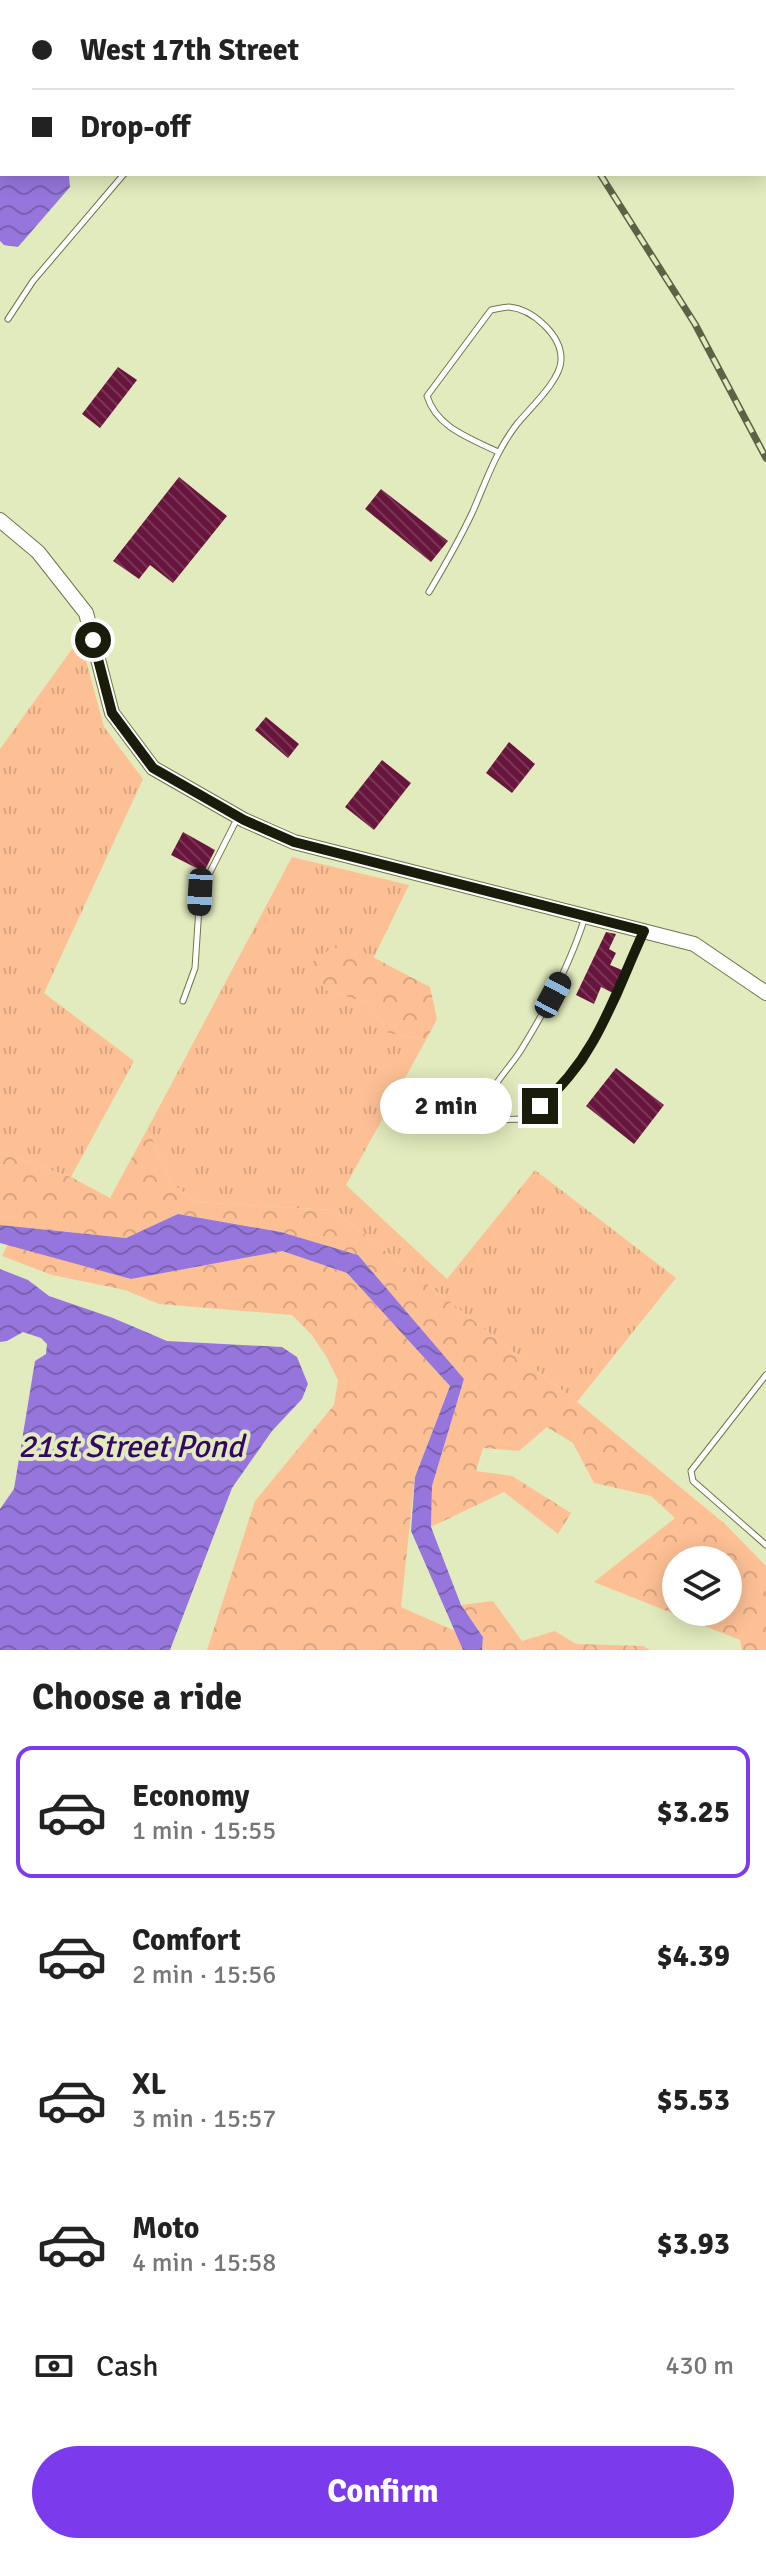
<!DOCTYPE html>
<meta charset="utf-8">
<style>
body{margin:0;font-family:Signika,sans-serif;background:#f2f2f2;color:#222;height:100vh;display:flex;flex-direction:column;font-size:30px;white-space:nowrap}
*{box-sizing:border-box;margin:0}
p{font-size:26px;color:#767676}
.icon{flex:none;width:44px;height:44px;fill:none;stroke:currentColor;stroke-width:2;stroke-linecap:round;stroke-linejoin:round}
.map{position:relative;height:1650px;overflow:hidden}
.sheet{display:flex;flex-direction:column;background:#fff;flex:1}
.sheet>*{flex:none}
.guide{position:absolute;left:0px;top:0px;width:766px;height:176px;box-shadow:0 4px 20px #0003;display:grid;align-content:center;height:176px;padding:0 32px;background:#fff}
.fabs{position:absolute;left:662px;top:1546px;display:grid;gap:16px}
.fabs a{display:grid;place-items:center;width:80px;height:80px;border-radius:50%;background:#fff;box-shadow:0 4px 20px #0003;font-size:40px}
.end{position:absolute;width:36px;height:36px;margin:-18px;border:10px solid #191c0b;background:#fff;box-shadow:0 0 0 4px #fff}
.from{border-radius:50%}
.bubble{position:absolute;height:56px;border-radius:28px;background:#fff;box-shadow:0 4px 20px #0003;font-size:26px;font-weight:700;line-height:56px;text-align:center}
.car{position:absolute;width:24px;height:48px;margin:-24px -12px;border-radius:10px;box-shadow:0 0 6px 2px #0007;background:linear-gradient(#222 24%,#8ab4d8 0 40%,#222 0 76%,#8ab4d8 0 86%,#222 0)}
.guide b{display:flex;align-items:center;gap:28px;height:76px;font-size:30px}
.guide b+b{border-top:2px solid #e0e0e0}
.guide i{width:20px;height:20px;background:#222}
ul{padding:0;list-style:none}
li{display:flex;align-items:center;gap:24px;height:132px;margin:0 16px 12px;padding:0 16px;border:4px solid transparent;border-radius:16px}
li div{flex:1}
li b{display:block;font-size:30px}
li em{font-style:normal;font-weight:700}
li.active{border-color:#7c3aed}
li>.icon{width:72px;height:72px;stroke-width:1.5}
h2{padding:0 32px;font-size:36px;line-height:96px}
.pay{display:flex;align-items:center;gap:20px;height:88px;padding:0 32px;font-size:30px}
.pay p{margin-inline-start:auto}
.button{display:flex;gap:16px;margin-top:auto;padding:16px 32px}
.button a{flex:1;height:92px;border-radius:48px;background:#7c3aed;color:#fff;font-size:32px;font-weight:700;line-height:92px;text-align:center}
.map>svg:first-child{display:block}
</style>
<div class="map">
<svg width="766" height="1650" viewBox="0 0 766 1650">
<defs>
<pattern id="grass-tufts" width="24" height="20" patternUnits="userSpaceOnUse" patternTransform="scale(2)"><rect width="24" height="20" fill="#fdc095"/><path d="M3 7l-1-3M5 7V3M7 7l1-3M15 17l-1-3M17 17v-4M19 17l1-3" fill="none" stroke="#d8a47f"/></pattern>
<pattern id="forest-crowns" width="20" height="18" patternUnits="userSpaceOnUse" patternTransform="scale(2)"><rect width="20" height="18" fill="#fdc095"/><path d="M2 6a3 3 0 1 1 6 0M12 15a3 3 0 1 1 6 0" fill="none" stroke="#d8a47f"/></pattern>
<pattern id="water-waves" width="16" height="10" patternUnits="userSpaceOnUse" patternTransform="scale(2)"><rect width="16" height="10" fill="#9676dd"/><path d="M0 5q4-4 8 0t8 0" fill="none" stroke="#7a60b1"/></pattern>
<pattern id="building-back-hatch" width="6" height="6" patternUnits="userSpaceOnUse" patternTransform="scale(2)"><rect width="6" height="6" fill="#68153d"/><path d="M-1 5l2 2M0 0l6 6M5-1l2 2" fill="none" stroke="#783655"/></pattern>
</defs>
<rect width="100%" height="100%" fill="#e2ebbd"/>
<g fill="url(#grass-tufts)">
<polygon points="80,638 104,727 143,779 44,993 134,1061 71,1177 0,1153 0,749"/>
<polygon points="292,857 409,885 373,959 342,942 326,990 367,1003 388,1033 426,1040 346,1185 447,1279 535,1170 676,1278 577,1402 333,1210 196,1202 170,1182 148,1128"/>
</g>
<g fill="url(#forest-crowns)" fill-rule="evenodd">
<polygon points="342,941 430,987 437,1019 426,1040 388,1033 367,1003 326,990 313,961"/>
<path d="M 148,1128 L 170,1182 L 196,1202 L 333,1210 L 577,1402 L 725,1524 L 766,1566 L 766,1650 L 742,1650 L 740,1640 L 594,1582 L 675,1518 L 651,1496 L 594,1483 L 573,1443 L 547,1427 L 519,1451 L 483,1448 L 476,1471 L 512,1476 L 571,1513 L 558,1534 L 504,1492 L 431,1527 L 432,1486 L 464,1379 L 358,1255 L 281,1232 L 179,1214 L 126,1238 L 0,1225 L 0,1153 L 71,1177 L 110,1198 ZM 676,1560 L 728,1560 L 728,1612 L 676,1612 Z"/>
<polygon points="8,1244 131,1279 281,1251 347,1273 450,1386 415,1477 401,1607 455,1631 463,1650 207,1650 255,1501 334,1405 338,1380 326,1356 311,1334 292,1315 159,1304 125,1290 52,1275 2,1256"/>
<polygon points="493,1601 522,1641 555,1631 576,1644 643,1646 650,1650 482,1650 483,1636 461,1605"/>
</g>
<g fill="url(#water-waves)">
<polygon points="0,105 2,174 67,174 69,176 70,187 18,247 4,245 0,241"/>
<polygon points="178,1214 281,1232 358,1255 464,1379 432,1486 431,1527 461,1605 483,1637 482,1650 463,1650 411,1531 415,1477 450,1386 347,1273 282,1251 131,1279 0,1243 0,1225 126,1238"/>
<polygon points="0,1269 28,1280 49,1296 113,1318 167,1341 282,1347 297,1357 308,1384 302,1399 272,1431 232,1488 170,1650 0,1650 0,1509 14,1489 35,1361 46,1354 47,1344 41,1338 23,1332 7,1341 0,1342"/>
</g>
<g fill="url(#building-back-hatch)">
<polygon points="118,367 137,380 100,428 82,414"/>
<polygon points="179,477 227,516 173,583 150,565 139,579 113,561"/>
<polygon points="381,489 448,541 431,562 365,509"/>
<polygon points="266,717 299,744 288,758 255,730"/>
<polygon points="509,742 535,764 512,793 486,773"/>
<polygon points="382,760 411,783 374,830 345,807"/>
<polygon points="183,832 215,850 204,872 171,855"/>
<polygon points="606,932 616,934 609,949 616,953 610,965 622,970 613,993 601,987 594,1004 576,995"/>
<polygon points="616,1068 664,1105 634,1144 586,1106"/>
</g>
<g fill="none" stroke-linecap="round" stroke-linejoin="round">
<defs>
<g id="lane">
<polyline points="8,319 33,281 124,174"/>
<path d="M 429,592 C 445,565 460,539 473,511 C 486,481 496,451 517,424 C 529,409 561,380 561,360 C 562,335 532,309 509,307 C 504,307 497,309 491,310 L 427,396 C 437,428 470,438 498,452"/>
<path d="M 585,917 C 570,965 547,1008 521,1050 C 509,1069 491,1085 485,1107 L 495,1120 L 524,1119 L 556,1092 L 583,1061 L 618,995 L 643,933"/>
<polyline points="183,1001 195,968 200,892 238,817"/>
<polyline points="766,1375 691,1471 693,1481 766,1545"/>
</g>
<polyline id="secondary" points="0,520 38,552 86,613 112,713 153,768 244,820 294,842 694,944 766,993"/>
</defs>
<use href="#lane" stroke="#70764d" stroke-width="7"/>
<use href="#secondary" stroke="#70764d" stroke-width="16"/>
<use href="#lane" stroke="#fff" stroke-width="5"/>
<use href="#secondary" stroke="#fff" stroke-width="14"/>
<defs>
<g id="rail">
<polyline points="480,0 481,2"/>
<polyline points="600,174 695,324 766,458"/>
</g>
</defs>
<use href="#rail" stroke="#5d6247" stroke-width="7"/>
<use href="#rail" stroke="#e2ebbd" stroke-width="4" stroke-dasharray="12" stroke-linecap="butt"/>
</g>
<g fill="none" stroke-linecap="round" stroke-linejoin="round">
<path stroke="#191c0b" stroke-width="10" d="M 93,640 L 112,713 L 153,768 L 244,820 L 294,842 L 644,931 C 614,996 597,1057 540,1106"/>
</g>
<g text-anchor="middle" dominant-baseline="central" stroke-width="8" stroke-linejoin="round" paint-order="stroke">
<g font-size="32" font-style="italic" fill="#330766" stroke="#e2ebbd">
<text x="131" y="1446">21st Street Pond</text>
</g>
</g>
</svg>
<div class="fabs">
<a><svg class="icon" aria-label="layers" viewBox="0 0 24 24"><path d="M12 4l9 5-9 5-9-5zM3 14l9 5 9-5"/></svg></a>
</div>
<i class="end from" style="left:93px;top:640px"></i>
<i class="end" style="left:540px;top:1106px"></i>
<div class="bubble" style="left:380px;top:1078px;width:132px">2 min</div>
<i class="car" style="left:200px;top:892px;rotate:183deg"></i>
<i class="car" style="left:553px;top:995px;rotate:28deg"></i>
<div class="guide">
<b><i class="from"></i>West 17th Street</b>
<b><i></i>Drop-off</b>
</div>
</div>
<section class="sheet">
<h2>Choose a ride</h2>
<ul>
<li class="active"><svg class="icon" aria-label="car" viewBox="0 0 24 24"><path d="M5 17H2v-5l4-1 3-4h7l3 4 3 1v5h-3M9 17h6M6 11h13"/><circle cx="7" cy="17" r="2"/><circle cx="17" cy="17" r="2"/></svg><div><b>Economy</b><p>1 min · 15:55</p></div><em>$3.25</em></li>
<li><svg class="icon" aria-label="car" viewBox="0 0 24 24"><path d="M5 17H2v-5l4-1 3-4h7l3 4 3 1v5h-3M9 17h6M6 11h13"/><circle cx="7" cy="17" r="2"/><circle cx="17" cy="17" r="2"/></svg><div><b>Comfort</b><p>2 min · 15:56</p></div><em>$4.39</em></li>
<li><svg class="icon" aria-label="car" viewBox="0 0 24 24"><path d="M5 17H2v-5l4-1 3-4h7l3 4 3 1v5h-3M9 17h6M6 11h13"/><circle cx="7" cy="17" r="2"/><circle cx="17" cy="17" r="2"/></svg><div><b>XL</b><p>3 min · 15:57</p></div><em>$5.53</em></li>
<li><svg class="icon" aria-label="car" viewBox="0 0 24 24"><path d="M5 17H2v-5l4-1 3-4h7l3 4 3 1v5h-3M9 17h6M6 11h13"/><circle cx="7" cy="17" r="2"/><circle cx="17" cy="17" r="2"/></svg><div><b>Moto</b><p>4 min · 15:58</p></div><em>$3.93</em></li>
</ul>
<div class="pay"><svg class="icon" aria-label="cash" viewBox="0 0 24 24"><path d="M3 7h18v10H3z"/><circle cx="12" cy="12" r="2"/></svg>Cash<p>430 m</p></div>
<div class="button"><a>Confirm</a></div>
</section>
